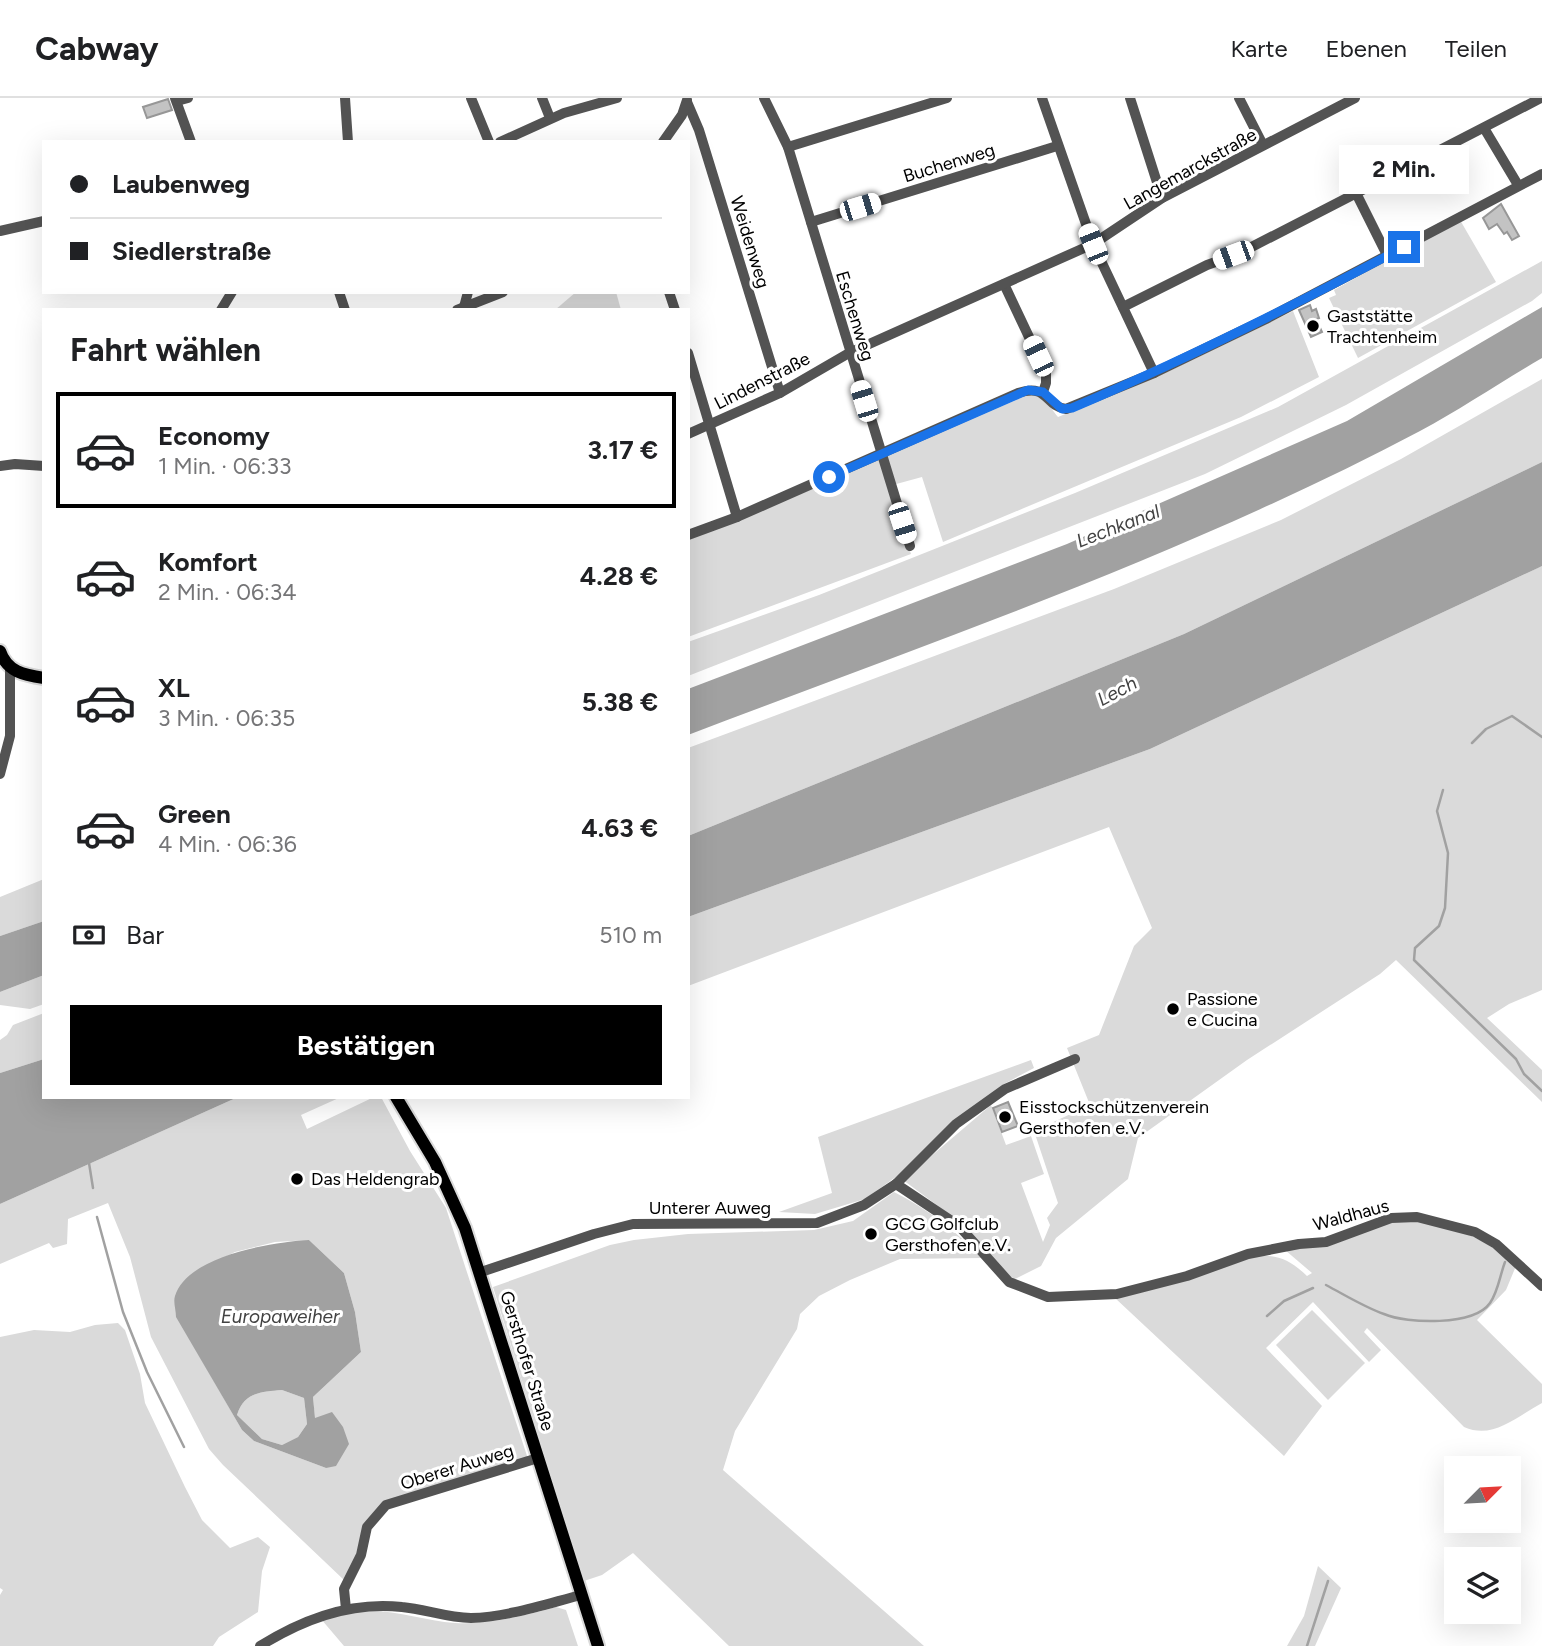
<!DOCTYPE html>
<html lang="de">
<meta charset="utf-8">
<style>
body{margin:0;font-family:Figtree,sans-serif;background:#f6f6f6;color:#202124;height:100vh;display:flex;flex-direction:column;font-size:26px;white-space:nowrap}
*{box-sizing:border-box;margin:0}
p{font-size:23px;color:#757577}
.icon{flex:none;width:38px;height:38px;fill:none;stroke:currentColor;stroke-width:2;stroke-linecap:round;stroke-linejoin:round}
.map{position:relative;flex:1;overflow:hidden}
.details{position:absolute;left:42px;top:210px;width:648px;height:791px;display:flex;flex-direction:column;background:#fff;border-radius:0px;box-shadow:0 7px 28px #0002}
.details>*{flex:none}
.hud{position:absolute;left:42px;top:42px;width:648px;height:154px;border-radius:0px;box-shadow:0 7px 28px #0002;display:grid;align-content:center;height:154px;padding:0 28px;background:#fff}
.needle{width:46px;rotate:66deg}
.buttons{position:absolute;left:1444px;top:1358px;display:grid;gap:14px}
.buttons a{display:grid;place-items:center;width:77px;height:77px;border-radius:0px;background:#fff;box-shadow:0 7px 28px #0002;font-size:35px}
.end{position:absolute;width:32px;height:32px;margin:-16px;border:9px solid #1a73e8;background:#fff;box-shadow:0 0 0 4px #fff}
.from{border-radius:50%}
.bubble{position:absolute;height:49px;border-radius:0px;background:#fff;box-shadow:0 7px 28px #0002;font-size:23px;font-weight:700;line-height:49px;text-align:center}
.car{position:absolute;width:21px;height:42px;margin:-21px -10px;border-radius:9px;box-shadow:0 0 5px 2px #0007;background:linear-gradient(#fff 24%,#345 0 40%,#fff 0 76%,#345 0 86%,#fff 0)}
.hud b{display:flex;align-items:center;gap:24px;height:66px;font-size:26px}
.hud b+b{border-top:2px solid #e0e0e0}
.hud i{width:18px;height:18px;background:#202124}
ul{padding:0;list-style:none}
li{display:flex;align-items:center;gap:21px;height:116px;margin:0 14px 10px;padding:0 14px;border:4px solid transparent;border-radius:0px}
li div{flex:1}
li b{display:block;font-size:26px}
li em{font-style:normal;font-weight:700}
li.on{border-color:#000}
li>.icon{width:63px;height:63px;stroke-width:1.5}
h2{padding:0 28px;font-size:32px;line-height:84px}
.pay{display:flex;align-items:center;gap:18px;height:77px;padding:0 28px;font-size:26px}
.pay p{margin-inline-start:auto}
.cta{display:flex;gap:14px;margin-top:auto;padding:14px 28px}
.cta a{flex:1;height:80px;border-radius:0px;background:#000;color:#fff;font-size:28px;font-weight:700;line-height:80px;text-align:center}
header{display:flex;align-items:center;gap:42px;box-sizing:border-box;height:98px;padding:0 35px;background:#fff;border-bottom:2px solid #e0e0e0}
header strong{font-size:33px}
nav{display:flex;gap:38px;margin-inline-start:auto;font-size:24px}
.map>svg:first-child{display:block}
</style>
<header>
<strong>Cabway</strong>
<nav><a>Karte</a><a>Ebenen</a><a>Teilen</a></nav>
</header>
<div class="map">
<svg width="1542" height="1548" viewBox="0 0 1542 1548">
<rect width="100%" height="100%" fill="#fff"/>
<g fill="#dadada" fill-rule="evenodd">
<polygon points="1460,122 1496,184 1358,260 1329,200 1336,197 1334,192"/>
<polygon points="1542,163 1542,195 1532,203 1346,307 1205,376 688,578 688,544 819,497 1075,395 1278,309"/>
<polygon points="576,194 616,194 621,212 555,212"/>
<path d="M 1293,213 L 1319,279 L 1241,319 L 943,444 L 922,379 L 889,388 L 911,456 L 688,539 L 688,442 L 1028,297 C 1045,297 1048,307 1058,319 L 1167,274 Z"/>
<polygon points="1542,281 1542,364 1184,536 688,738 688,650 1114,491 1281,422 1401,361"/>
<polygon points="1542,468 1542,892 1509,906 1487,920 1542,972 1542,1004 1396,862 1380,876 1247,962 1138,1040 1128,1081 1056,1140 1041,1168 1013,1182 961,1125 903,1082 991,1007 1006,1047 1031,1038 1044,1076 1021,1085 1043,1144 1050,1127 1047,1120 1058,1105 1034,1033 1090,1007 1067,950 1099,937 1134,848 1152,830 1109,729 688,888 688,819 1150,651"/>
<polygon points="44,781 44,823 0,838 0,799"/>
<polygon points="44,877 44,906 30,911 0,907 0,894"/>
<polygon points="44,915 44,961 0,975 0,942 7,937 13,927"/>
<polygon points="1031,962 1034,970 1004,986 900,1076 865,1101 815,1116 779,1114 832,1095 818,1039"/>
<path d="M 238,999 L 341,999 L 301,1017 L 307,1031 L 374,999 L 381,999 L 410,1053 L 446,1110 L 528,1361 L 381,1408 L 359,1457 L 344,1482 L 223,1367 L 209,1351 L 151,1239 L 130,1159 L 108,1105 L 68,1121 L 67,1146 L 53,1150 L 49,1145 L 0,1166 L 0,1106 ZM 309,1142 L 344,1175 L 355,1214 L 361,1254 L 313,1299 L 315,1321 L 326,1370 L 254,1343 L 242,1332 L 177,1219 L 197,1173 L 235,1154 L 275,1144 Z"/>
<path d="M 894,1094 C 929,1112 955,1132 982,1160 L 900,1161 L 850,1182 L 819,1198 L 800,1216 L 797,1231 L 735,1333 L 723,1372 L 924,1548 L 729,1548 L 633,1455 L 602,1477 L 584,1483 L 493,1189 L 610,1147 L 634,1142 L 688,1136 L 814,1132 L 853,1123 Z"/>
<path d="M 1418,1122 C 1463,1134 1480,1136 1516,1168 L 1506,1192 L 1477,1222 L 1542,1286 L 1542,1305 C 1516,1319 1493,1342 1464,1329 L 1367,1230 L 1364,1234 L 1381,1252 L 1369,1264 L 1313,1204 L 1266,1250 L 1322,1308 L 1284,1358 L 1115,1200 L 1249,1159 C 1275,1155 1288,1160 1307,1178 L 1312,1175 L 1285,1152 L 1393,1123 Z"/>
<polygon points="1312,1212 1365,1265 1328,1302 1276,1247"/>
<polygon points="118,1225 125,1232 140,1276 145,1305 185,1389 202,1422 230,1450 258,1439 270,1449 262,1473 258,1514 219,1539 213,1548 0,1548 0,1497 3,1492 0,1490 0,1239 34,1232 70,1234 95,1227"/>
<path d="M 282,1292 L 304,1300 L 307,1326 L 298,1339 L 282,1347 L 262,1341 L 237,1317 C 244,1294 261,1294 282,1292 Z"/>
<polygon points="1318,1468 1341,1490 1315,1548 1287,1548 1304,1518"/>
<path d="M 556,1509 L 566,1512 L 578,1548 L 344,1548 L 321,1521 C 335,1518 349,1514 363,1513 C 395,1511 424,1523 455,1525 C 489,1527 523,1518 556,1509 Z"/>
</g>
<g fill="#a1a1a1" fill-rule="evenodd">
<path d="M 1542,209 L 1542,260 C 1501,284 1461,311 1420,333 C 1186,457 934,543 688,637 L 688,591 L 1067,446 L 1347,323 Z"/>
<polygon points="1542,364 1542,468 1538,470 1150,651 688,819 688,738 1184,536"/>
<polygon points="44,823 44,877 0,894 0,838"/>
<polygon points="44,961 44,999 238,999 0,1106 0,975"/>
<path d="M 309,1142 L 344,1175 L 355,1214 L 361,1254 L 313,1299 L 315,1320 L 332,1314 L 343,1329 L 349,1346 L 336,1368 L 326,1370 L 254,1343 L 242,1332 L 176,1219 C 176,1212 173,1204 175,1198 C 188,1157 273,1144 309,1142 ZM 282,1292 L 304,1300 L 307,1326 L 298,1339 L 282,1347 L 262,1341 L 237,1317 C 244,1294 261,1294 282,1292 Z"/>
</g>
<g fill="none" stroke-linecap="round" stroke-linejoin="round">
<g stroke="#a1a1a1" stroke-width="2.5">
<polyline points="1472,645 1486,631 1512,618 1542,639"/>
<polyline points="1443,692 1437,713 1448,755 1445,810 1439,828 1415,850 1414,862 1516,961 1524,976 1542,993"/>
<polyline points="89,1065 93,1090"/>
<polyline points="97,1119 123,1214 147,1274 184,1349"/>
<path d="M 1326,1187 C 1345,1197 1364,1209 1384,1216 C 1407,1226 1474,1228 1490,1205 C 1498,1194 1500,1177 1505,1164"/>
<polyline points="1267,1218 1284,1203 1313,1190"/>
<polyline points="1307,1548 1328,1483"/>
</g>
</g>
<g fill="#c3c3c3" stroke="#979797" stroke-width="2">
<polygon points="168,1 172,12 147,20 143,9"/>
<polygon points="1501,106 1519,138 1512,142 1507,134 1504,136 1497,126 1489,131 1483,120"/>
<polygon points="1310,207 1312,213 1316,211 1319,220 1316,221 1322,234 1311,239 1299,212"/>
<polygon points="1008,1004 1018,1028 1002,1034 993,1010"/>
</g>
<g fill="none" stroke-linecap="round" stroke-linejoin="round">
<defs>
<g id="major">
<path d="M 0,553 C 7,574 24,577 44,580"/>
<polyline points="396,999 435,1064 465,1130 598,1548"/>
</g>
</defs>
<use href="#major" stroke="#dbdbdb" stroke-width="16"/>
<g stroke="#535353" stroke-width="10">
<polyline points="175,0 191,44"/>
<polyline points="345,0 348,44"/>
<polyline points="471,0 489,44"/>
<polyline points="542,0 550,20"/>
<polyline points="764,0 788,49 910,448"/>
<polyline points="1042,0 1093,146 1154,275"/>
<polyline points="1130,0 1162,100"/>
<polyline points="1239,0 1263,47"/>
<polyline points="177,3 188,0"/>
<polyline points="687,4 699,32 780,295"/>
<polyline points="1484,30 1518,87"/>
<polyline points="500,44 564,15 617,0"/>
<polyline points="663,44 682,17 687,2"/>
<polyline points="788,49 947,0"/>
<polyline points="1356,95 1387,157"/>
<polyline points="811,124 1057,48"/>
<polyline points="0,133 44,123"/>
<polyline points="1004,186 1046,275 1046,285 1043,294"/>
<polyline points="339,194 345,212"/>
<polyline points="669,194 675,212"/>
<polyline points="464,209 468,194"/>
<polyline points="1123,209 1207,167 1238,156 1541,0"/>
<polyline points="221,212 232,194"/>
<polyline points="457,212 503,194"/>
<polyline points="688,255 737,419"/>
<polyline points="688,336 780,295 849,255 1093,146 1162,100 1355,0"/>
<polyline points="0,368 15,366 44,368"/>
<path d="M 688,437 L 737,419 L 1018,295 C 1049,285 1044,308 1066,311 L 1154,275 L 1266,221 L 1542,76"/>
<polyline points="0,676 10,638 10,570"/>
<polyline points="896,1086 959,1128 1009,1184 1048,1199 1117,1196 1187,1178 1248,1156 1299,1146 1326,1144 1391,1120 1417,1119 1475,1134 1496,1146 1542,1188"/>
<polyline points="481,1174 594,1136 633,1126 817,1125 864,1107 896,1086 956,1026 1005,991 1075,961"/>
<polyline points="346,1511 344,1491 361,1457 367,1429 386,1407 538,1360"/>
<path d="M 260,1548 C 303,1521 350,1503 402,1509 C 425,1511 447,1520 471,1520 C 508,1519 546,1506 581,1497"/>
</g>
<use href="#major" stroke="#000" stroke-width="12"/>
</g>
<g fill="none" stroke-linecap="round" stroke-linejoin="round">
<path stroke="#1a73e8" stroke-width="9" d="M 829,379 L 1028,292 L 1043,294 L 1062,311 L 1072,310 C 1185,262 1295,207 1404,149"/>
</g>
<g fill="#000" stroke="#fff" stroke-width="2.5">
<circle cx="1313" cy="228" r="7"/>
<circle cx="1173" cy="911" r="7"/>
<circle cx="1005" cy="1019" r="7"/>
<circle cx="297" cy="1081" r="7"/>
<circle cx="871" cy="1136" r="7"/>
</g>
<g text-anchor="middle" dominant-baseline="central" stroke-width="6" stroke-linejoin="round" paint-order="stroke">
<g font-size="18" fill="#000" stroke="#fff">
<text transform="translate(949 65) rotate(-17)">Buchenweg</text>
<text transform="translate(1190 71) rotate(-29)">Langemarckstraße</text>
<text transform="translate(750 144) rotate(73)">Weidenweg</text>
<text transform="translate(855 218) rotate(73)">Eschenweg</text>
<text transform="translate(762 283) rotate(-27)">Lindenstraße</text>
<text x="710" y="1110">Unterer Auweg</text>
<text transform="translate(1351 1117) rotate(-15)">Waldhaus</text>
<text transform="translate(527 1263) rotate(73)">Gersthofer Straße</text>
<text transform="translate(457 1369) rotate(-17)">Oberer Auweg</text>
</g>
<g font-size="18" fill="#000" stroke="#fff" text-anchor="start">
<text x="1327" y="218">Gaststätte<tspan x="1327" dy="21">Trachtenheim</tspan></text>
<text x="1187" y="901">Passione<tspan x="1187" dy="21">e Cucina</tspan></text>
<text x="1019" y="1009">Eisstockschützenverein<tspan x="1019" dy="21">Gersthofen e.V.</tspan></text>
<text x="311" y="1081">Das Heldengrab</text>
<text x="885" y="1126">GCG Golfclub<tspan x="885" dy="21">Gersthofen e.V.</tspan></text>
</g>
<g font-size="19" font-style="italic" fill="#424242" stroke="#fff">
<text transform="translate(1118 428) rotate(-21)">Lechkanal</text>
<text transform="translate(1117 593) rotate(-28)">Lech</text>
<text x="280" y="1218">Europaweiher</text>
</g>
</g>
</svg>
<div class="buttons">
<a><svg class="needle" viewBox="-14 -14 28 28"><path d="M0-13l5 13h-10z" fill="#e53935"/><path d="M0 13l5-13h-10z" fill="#757577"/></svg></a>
<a><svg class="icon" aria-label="layers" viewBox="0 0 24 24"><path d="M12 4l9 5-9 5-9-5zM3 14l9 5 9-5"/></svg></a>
</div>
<i class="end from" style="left:829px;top:379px"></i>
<i class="end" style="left:1404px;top:149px"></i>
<div class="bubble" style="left:1339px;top:47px;width:130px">2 Min.</div>
<i class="car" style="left:860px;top:109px;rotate:73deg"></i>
<i class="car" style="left:1093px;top:146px;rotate:338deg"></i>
<i class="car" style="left:1233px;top:157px;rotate:250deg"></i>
<i class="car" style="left:1038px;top:258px;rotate:335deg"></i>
<i class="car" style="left:864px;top:303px;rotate:343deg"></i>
<i class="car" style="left:902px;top:425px;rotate:162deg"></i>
<div class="hud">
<b><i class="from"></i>Laubenweg</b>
<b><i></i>Siedlerstraße</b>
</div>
<section class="details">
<h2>Fahrt wählen</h2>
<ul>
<li class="on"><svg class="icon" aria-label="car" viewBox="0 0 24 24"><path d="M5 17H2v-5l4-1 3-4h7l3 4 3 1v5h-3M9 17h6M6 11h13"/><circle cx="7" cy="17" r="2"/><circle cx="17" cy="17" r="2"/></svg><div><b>Economy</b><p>1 Min. · 06:33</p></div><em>3.17 €</em></li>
<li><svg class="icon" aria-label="car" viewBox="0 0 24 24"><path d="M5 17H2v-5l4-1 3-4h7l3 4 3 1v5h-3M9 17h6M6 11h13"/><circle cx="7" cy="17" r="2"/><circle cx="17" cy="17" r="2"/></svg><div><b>Komfort</b><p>2 Min. · 06:34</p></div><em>4.28 €</em></li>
<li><svg class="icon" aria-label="car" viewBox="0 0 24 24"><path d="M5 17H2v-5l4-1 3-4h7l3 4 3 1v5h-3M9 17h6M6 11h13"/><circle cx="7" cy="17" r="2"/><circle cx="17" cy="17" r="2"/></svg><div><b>XL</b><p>3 Min. · 06:35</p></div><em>5.38 €</em></li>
<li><svg class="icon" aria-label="car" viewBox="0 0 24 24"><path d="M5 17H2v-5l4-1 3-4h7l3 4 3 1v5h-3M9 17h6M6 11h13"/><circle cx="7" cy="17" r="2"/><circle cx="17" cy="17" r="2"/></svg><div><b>Green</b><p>4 Min. · 06:36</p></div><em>4.63 €</em></li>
</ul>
<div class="pay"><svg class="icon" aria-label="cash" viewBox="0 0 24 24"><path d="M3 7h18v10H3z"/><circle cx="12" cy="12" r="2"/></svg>Bar<p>510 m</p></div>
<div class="cta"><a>Bestätigen</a></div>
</section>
</div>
